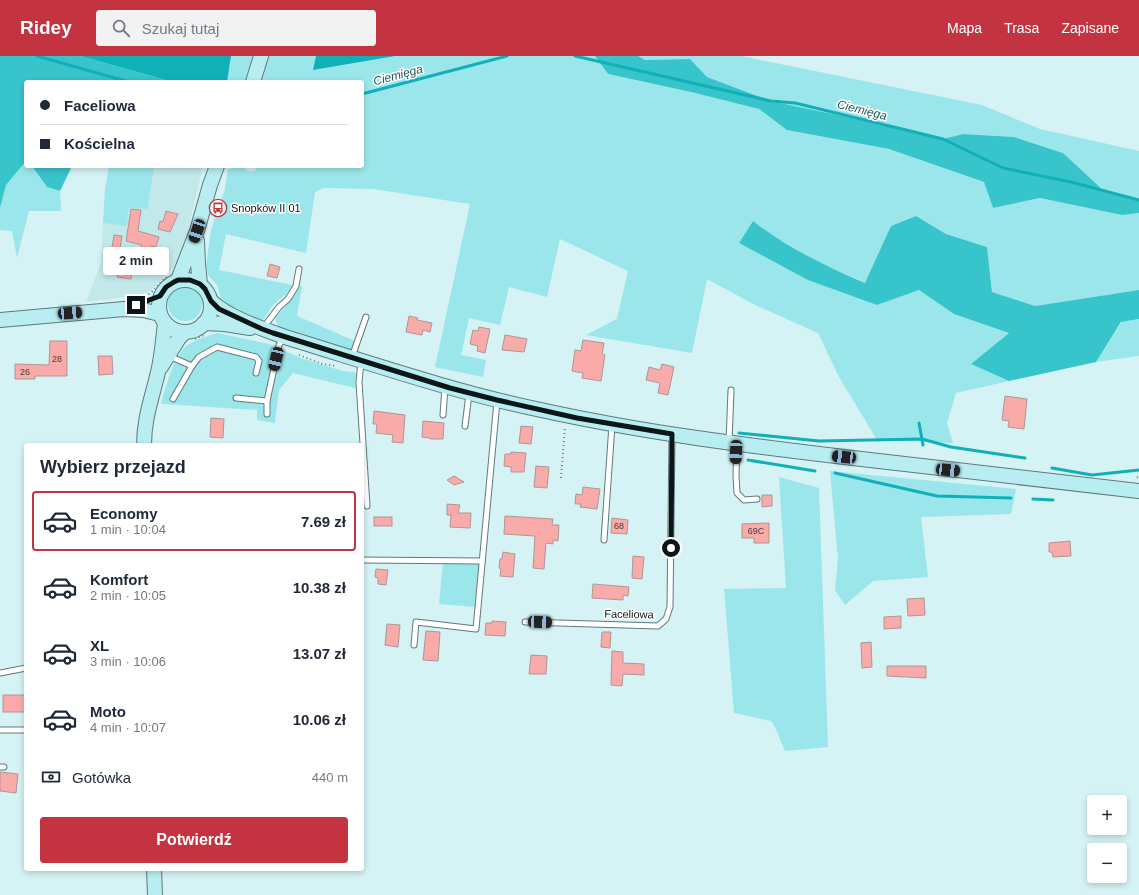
<!DOCTYPE html>
<html lang="pl">
<meta charset="utf-8">
<style>
body{margin:0;font-family:Arial,sans-serif;background:#f2f2f3;color:#1f2937;height:100vh;display:flex;flex-direction:column;font-size:15px;white-space:nowrap}
*{box-sizing:border-box;margin:0}
p{font-size:13px;color:#747a83}
.icon{flex:none;width:22px;height:22px;fill:none;stroke:currentColor;stroke-width:2;stroke-linecap:round;stroke-linejoin:round}
.map{position:relative;flex:1;overflow:hidden}
.panel{position:absolute;left:24px;top:387px;width:340px;height:428px;display:flex;flex-direction:column;background:#fff;border-radius:4px;box-shadow:0 2px 6px #0003}
.panel>*{flex:none}
.top-card{position:absolute;left:24px;top:24px;width:340px;height:88px;border-radius:4px;box-shadow:0 2px 6px #0003;display:grid;align-content:center;height:88px;padding:0 16px;background:#fff}
.buttons{position:absolute;left:1087px;top:739px;display:grid;gap:8px}
.buttons a{display:grid;place-items:center;width:40px;height:40px;border-radius:4px;background:#fff;box-shadow:0 2px 6px #0003;font-size:20px}
.end{position:absolute;width:18px;height:18px;margin:-9px;border:5px solid #0c1617;background:#fff;box-shadow:0 0 0 2px #fff}
.from{border-radius:50%}
.bubble{position:absolute;height:28px;border-radius:4px;background:#fff;box-shadow:0 2px 6px #0003;font-size:13px;font-weight:700;line-height:28px;text-align:center}
.car{position:absolute;width:12px;height:24px;margin:-12px -6px;border-radius:5px;box-shadow:0 0 3px 1px #0007;background:linear-gradient(#222 24%,#8ab4d8 0 40%,#222 0 76%,#8ab4d8 0 86%,#222 0)}
.top-card b{display:flex;align-items:center;gap:14px;height:38px;font-size:15px}
.top-card b+b{border-top:1px solid #e0e1e3}
.top-card i{width:10px;height:10px;background:#1f2937}
ul{padding:0;list-style:none}
li{display:flex;align-items:center;gap:12px;height:60px;margin:0 8px 6px;padding:0 8px;border:2px solid transparent;border-radius:4px}
li div{flex:1}
li b{display:block;font-size:15px}
li em{font-style:normal;font-weight:700}
li.current{border-color:#c43340}
li>.icon{width:36px;height:36px;stroke-width:1.5}
h2{padding:0 16px;font-size:18px;line-height:48px}
.pay{display:flex;align-items:center;gap:10px;height:44px;padding:0 16px;font-size:15px}
.pay p{margin-inline-start:auto}
.cta{display:flex;gap:8px;margin-top:auto;padding:8px 16px}
.cta a{flex:1;height:46px;border-radius:4px;background:#c43340;color:#fff;font-size:16px;font-weight:700;line-height:46px;text-align:center}
header{display:flex;align-items:center;gap:24px;box-sizing:border-box;height:56px;padding:0 20px;background:#c43340;color:#fff}
header strong{font-size:19px}
nav{display:flex;gap:22px;margin-inline-start:auto;font-size:14px}
.search{width:280px;height:36px;background:#f2f2f3;display:flex;align-items:center;gap:10px;box-sizing:border-box;padding:0 14px;border-radius:4px;color:#747a83;font-size:15px}
.map>svg:first-child{display:block}
</style>
<header>
<strong>Ridey</strong>
<div class="search"><svg class="icon" aria-label="search" viewBox="0 0 24 24"><circle cx="10" cy="10" r="6"/><path d="M15 15l6 6"/></svg>Szukaj tutaj</div>
<nav><a>Mapa</a><a>Trasa</a><a>Zapisane</a></nav>
</header>
<div class="map">
<svg width="1139" height="839" viewBox="0 0 1139 839">
<rect width="100%" height="100%" fill="#d5f2f4"/>
<polygon fill="#c2e8ea" points="154,110 203,110 182,199 171,215 158,226 153,233 140,239 86,246 101,207 103,167 127,169 129,152 148,153"/>
<g fill="#9be6ea">
<path d="M 231,0 L 595,0 L 608,18 L 691,36 L 759,53 L 787,74 L 889,93 L 984,126 L 993,152 L 1040,142 L 1122,159 L 1139,157 L 1139,234 L 1035,250 L 992,236 L 987,191 L 946,178 L 916,160 L 891,170 L 866,227 L 816,205 L 771,179 L 753,165 L 739,187 L 877,249 L 919,234 L 954,258 L 1009,277 L 971,308 L 1009,325 L 956,337 L 947,367 L 953,387 L 877,384 L 839,321 L 818,277 L 755,249 L 707,223 L 692,297 L 586,279 L 617,263 L 628,215 L 560,183 L 547,241 L 509,231 L 500,269 L 469,262 L 461,299 L 486,304 L 483,321 L 435,311 L 470,148 L 373,133 L 324,132 L 315,136 L 306,197 L 226,178 L 219,214 L 292,229 C 285,242 282,240 273,249 C 268,255 266,262 260,267 L 238,258 L 241,254 L 227,248 L 221,242 L 217,229 L 208,219 L 206,210 L 211,174 L 225,133 L 228,113 L 243,110 L 248,115 L 255,115 L 257,110 L 362,110 L 362,26 L 227,26 Z"/>
<polygon points="638,0 741,0 982,49 1040,73 1139,95 1139,144 1104,135 1063,97 1014,81 963,78 943,83 861,64 771,45 707,21 690,3 645,4"/>
<polygon points="26,105 26,110 32,110 47,131 60,135 61,155 29,155 17,202 12,175 0,174 0,152 6,129"/>
<polygon points="109,110 154,110 148,153 129,152 127,170 103,167 105,133"/>
<polygon points="298,230 302,230 297,260 355,285 352,293 347,295 280,276 275,262 291,244"/>
<circle cx="185" cy="248" r="17"/>
<polygon points="1139,263 1139,300 1096,306 1122,266"/>
<path d="M 218,277 L 269,288 L 303,303 L 343,315 L 354,316 L 356,318 L 355,332 L 293,317 L 279,334 L 275,367 L 257,364 L 257,354 L 163,348 L 161,347 C 166,331 173,304 184,292 C 189,286 210,279 218,277 Z"/>
<polygon points="830,415 1016,433 1011,458 921,461 928,521 873,525 845,549 835,534 838,503"/>
<polygon points="779,421 819,432 828,691 785,695 775,671 771,665 734,657 724,533 786,532"/>
<polygon points="443,506 479,508 475,551 439,548"/>
</g>
<g fill="#38c4cb">
<polygon points="0,0 80,0 173,26 26,26 26,105 6,129 0,152"/>
<polygon points="595,0 638,0 645,4 690,3 707,21 771,45 861,64 943,83 963,78 1014,81 1063,97 1104,135 1139,144 1139,157 1122,159 1040,142 993,152 984,126 889,93 787,74 759,53 691,36 608,18"/>
<polygon points="32,110 72,110 60,135 47,131"/>
<path d="M 916,160 L 946,178 L 987,191 L 992,236 L 1035,250 L 1139,234 L 1139,263 L 1121,266 L 1096,306 L 1009,325 L 971,308 L 1009,277 L 954,258 L 919,234 L 877,249 L 808,224 L 739,187 L 753,165 C 787,192 826,210 865,227 L 891,170 Z"/>
</g>
<g fill="#10b0b8">
<polygon points="80,0 231,0 227,26 173,26"/>
<polygon points="316,0 395,0 313,14"/>
</g>
<g fill="none" stroke-linecap="round" stroke-linejoin="round">
<g stroke="#10b0b8" stroke-width="3">
<polyline points="37,0 129,26"/>
<polyline points="575,0 771,45 795,47 943,83 1003,112 1071,126 1139,144"/>
<polyline points="362,38 507,0"/>
<polyline points="919,367 923,389"/>
<polyline points="739,377 819,385 922,383 951,391 1025,402"/>
<polyline points="748,404 815,415"/>
<polyline points="1052,412 1092,419 1139,414"/>
<polyline points="835,417 937,440 1011,442"/>
<polyline points="1033,443 1053,444"/>
</g>
</g>
<g fill="#f9aba9" stroke="#af9695">
<polygon points="131,153 141,154 138,175 159,181 156,191 151,190 151,193 141,191 142,189 126,185"/>
<polygon points="166,155 178,158 170,176 158,173 160,165 163,166"/>
<polygon points="114,179 122,180 120,193 112,192"/>
<polygon points="120,205 128,206 128,209 133,210 131,223 117,221"/>
<polygon points="270,208 280,211 277,222 267,220"/>
<polygon points="409,260 418,262 417,264 432,267 430,276 423,274 422,279 406,276"/>
<polygon points="479,271 490,273 485,297 477,295 478,290 470,288 473,274 478,275"/>
<polygon points="505,279 527,283 524,296 502,294"/>
<polygon points="583,284 604,287 602,298 605,299 601,325 582,322 583,317 572,315 575,294 581,295"/>
<polygon points="50,285 67,285 67,320 35,320 35,323 15,323 15,308 49,309"/>
<polygon points="98,300 112,300 113,318 99,319"/>
<polygon points="662,308 674,311 668,339 658,337 660,327 646,324 649,311 660,314"/>
<polygon points="1005,340 1027,343 1024,373 1008,371 1009,365 1002,364"/>
<polygon points="374,355 405,359 403,387 392,386 393,379 376,377 377,368 373,368"/>
<polygon points="211,362 224,363 223,382 210,381"/>
<polygon points="423,365 444,367 443,383 431,383 429,382 422,381"/>
<polygon points="521,370 533,371 531,388 519,387"/>
<polygon points="511,396 526,397 524,416 511,416 511,411 504,410 505,398 511,398"/>
<polygon points="536,410 549,411 547,432 534,431"/>
<polygon points="454,420 464,426 454,429 447,424"/>
<polygon points="583,431 600,433 597,453 580,451 581,448 575,448 576,438 582,439"/>
<polygon points="762,439 772,439 772,450 762,451"/>
<polygon points="447,448 460,449 458,457 471,457 470,472 450,471 451,459 447,459"/>
<polygon points="505,460 553,463 552,469 559,469 558,485 553,484 553,488 546,487 544,513 533,512 535,480 504,478"/>
<rect x="374" y="461" width="18" height="9"/>
<polygon points="612,462 628,464 627,478 611,477"/>
<polygon points="769,467 769,487 754,487 754,482 742,482 742,468"/>
<polygon points="1070,485 1071,500 1053,501 1052,496 1049,496 1049,487"/>
<polygon points="503,496 515,498 513,521 500,520 501,513 499,512 500,503 502,503"/>
<polygon points="633,500 644,501 642,523 632,522"/>
<polygon points="376,513 388,514 386,529 378,528 378,522 375,521"/>
<polygon points="593,528 629,531 628,540 623,539 623,544 592,542"/>
<polygon points="924,542 925,559 908,560 907,543"/>
<polygon points="901,560 901,572 884,573 884,561"/>
<polygon points="492,565 506,566 505,580 485,579 486,567 492,567"/>
<polygon points="387,568 400,569 398,591 385,589"/>
<polygon points="426,575 440,576 438,605 423,604"/>
<polygon points="602,576 611,576 610,592 601,591"/>
<polygon points="871,586 872,611 862,612 861,587"/>
<polygon points="612,595 623,596 623,607 644,608 644,619 623,618 622,630 611,629"/>
<polygon points="531,599 547,600 546,618 529,618"/>
<polygon points="887,610 926,610 926,622 887,620"/>
<rect x="3" y="639" width="23" height="17"/>
<polygon points="0,716 18,718 16,737 0,735"/>
</g>
<g fill="none" stroke-linecap="round" stroke-linejoin="round">
<defs>
<g id="lane">
<polyline points="263,272 279,251 288,243 296,230 299,213"/>
<polyline points="169,300 192,310"/>
<polyline points="352,301 366,261"/>
<polyline points="361,305 359,326 367,450"/>
<polyline points="236,342 267,345"/>
<polyline points="173,343 192,310 199,301 217,291 256,301 259,305 256,317"/>
<polyline points="267,358 267,345 279,289 284,281"/>
<polyline points="443,359 445,331"/>
<polyline points="465,370 469,338"/>
<polyline points="729,386 731,334"/>
<polyline points="737,389 736,420 737,437 744,444 757,443"/>
<polyline points="604,484 612,369"/>
<polyline points="362,504 482,505"/>
<polyline points="525,566 658,570 666,563 670,551 672,380"/>
<polyline points="414,589 416,566 476,573 497,345"/>
<polyline points="0,617 26,612"/>
<polyline points="0,674 26,674"/>
<polyline points="0,711 4,711"/>
</g>
<g id="secondary">
<polyline points="253,26 261,0"/>
<polyline points="197,185 198,208 200,228"/>
<circle cx="185" cy="250" r="26"/>
<polyline points="178,224 197,175 210,129 217,110"/>
<path d="M 211,245 C 227,261 263,273 285,281 C 370,307 454,336 541,354 C 641,376 742,389 844,401 C 942,412 1040,424 1139,435"/>
<polyline points="0,264 124,253 143,254 160,258"/>
<polyline points="204,267 225,268 250,272"/>
<polyline points="161,311 179,282 185,276"/>
<path d="M 144,389 C 144,362 152,342 158,316 C 162,300 163,283 165,267"/>
<polyline points="154,813 155,839"/>
</g>
</defs>
<use href="#lane" stroke="#607a7c" stroke-width="7"/>
<use href="#secondary" stroke="#607a7c" stroke-width="16"/>
<g stroke="#6d8081" stroke-width="2" stroke-dasharray="1 3" stroke-linecap="butt">
<path d="M 141,241 C 156,237 156,228 167,221"/>
<polyline points="195,283 204,279"/>
<polyline points="299,299 322,308 335,310"/>
<polyline points="1137,421 1139,422"/>
<polyline points="561,422 565,371"/>
</g>
<use href="#lane" stroke="#fff" stroke-width="5"/>
<use href="#secondary" stroke="#b8eef1" stroke-width="14"/>
</g>
<g fill="none" stroke-linecap="round" stroke-linejoin="round">
<polyline stroke="#0c1617" stroke-width="5" points="136,249 160,240 166,231 174,226 178,224 190,224 200,228 205,233 211,245 219,253 262,273 273,277 450,332 497,344 577,362 672,378 671,492"/>
</g>
<defs>
<symbol id="bus-ring" viewBox="-11 -11 22 22"><circle r="9.5" fill="#fff" stroke="#c43340" stroke-width="1.5"/><path d="M-5-6H5V4H4V6H2V4H-2V6H-4V4H-5ZM-3.5-4V0h7V-4ZM-3.5 1.2v1.5H-2V1.2ZM2 1.2v1.5H3.5V1.2Z" fill="#c43340"/></symbol>
</defs>
<g fill-rule="evenodd">
<use href="#bus-ring" x="208" y="142" width="20" height="20"/>
</g>
<g text-anchor="middle" dominant-baseline="central" stroke-width="3" stroke-linejoin="round" paint-order="stroke">
<g font-size="9" fill="#473b3c">
<text x="57" y="303">28</text>
<text x="25" y="316">26</text>
<text x="619" y="470">68</text>
<text x="756" y="475">69C</text>
</g>
<g font-size="11" fill="#0c1617" stroke="#fff" text-anchor="start">
<text x="231" y="152">Snopków II 01</text>
</g>
<g font-size="11" fill="#0c1617" stroke="#fff">
<text transform="translate(629 558) rotate(1)">Faceliowa</text>
</g>
<g font-size="12" font-style="italic" fill="#21595c" stroke="#fff">
<text transform="translate(398 19) rotate(-15)">Ciemięga</text>
<text transform="translate(862 54) rotate(14)">Ciemięga</text>
</g>
</g>
</svg>
<div class="buttons">
<a>+</a>
<a>−</a>
</div>
<i class="end from" style="left:671px;top:492px"></i>
<i class="end" style="left:136px;top:249px"></i>
<div class="bubble" style="left:103px;top:191px;width:66px">2 min</div>
<i class="car" style="left:197px;top:175px;rotate:199deg"></i>
<i class="car" style="left:70px;top:257px;rotate:86deg"></i>
<i class="car" style="left:276px;top:303px;rotate:193deg"></i>
<i class="car" style="left:736px;top:396px;rotate:182deg"></i>
<i class="car" style="left:844px;top:401px;rotate:276deg"></i>
<i class="car" style="left:948px;top:414px;rotate:96deg"></i>
<i class="car" style="left:540px;top:566px;rotate:92deg"></i>
<div class="top-card">
<b><i class="from"></i>Faceliowa</b>
<b><i></i>Kościelna</b>
</div>
<section class="panel">
<h2>Wybierz przejazd</h2>
<ul>
<li class="current"><svg class="icon" aria-label="car" viewBox="0 0 24 24"><path d="M5 17H2v-5l4-1 3-4h7l3 4 3 1v5h-3M9 17h6M6 11h13"/><circle cx="7" cy="17" r="2"/><circle cx="17" cy="17" r="2"/></svg><div><b>Economy</b><p>1 min · 10:04</p></div><em>7.69 zł</em></li>
<li><svg class="icon" aria-label="car" viewBox="0 0 24 24"><path d="M5 17H2v-5l4-1 3-4h7l3 4 3 1v5h-3M9 17h6M6 11h13"/><circle cx="7" cy="17" r="2"/><circle cx="17" cy="17" r="2"/></svg><div><b>Komfort</b><p>2 min · 10:05</p></div><em>10.38 zł</em></li>
<li><svg class="icon" aria-label="car" viewBox="0 0 24 24"><path d="M5 17H2v-5l4-1 3-4h7l3 4 3 1v5h-3M9 17h6M6 11h13"/><circle cx="7" cy="17" r="2"/><circle cx="17" cy="17" r="2"/></svg><div><b>XL</b><p>3 min · 10:06</p></div><em>13.07 zł</em></li>
<li><svg class="icon" aria-label="car" viewBox="0 0 24 24"><path d="M5 17H2v-5l4-1 3-4h7l3 4 3 1v5h-3M9 17h6M6 11h13"/><circle cx="7" cy="17" r="2"/><circle cx="17" cy="17" r="2"/></svg><div><b>Moto</b><p>4 min · 10:07</p></div><em>10.06 zł</em></li>
</ul>
<div class="pay"><svg class="icon" aria-label="cash" viewBox="0 0 24 24"><path d="M3 7h18v10H3z"/><circle cx="12" cy="12" r="2"/></svg>Gotówka<p>440 m</p></div>
<div class="cta"><a>Potwierdź</a></div>
</section>
</div>
